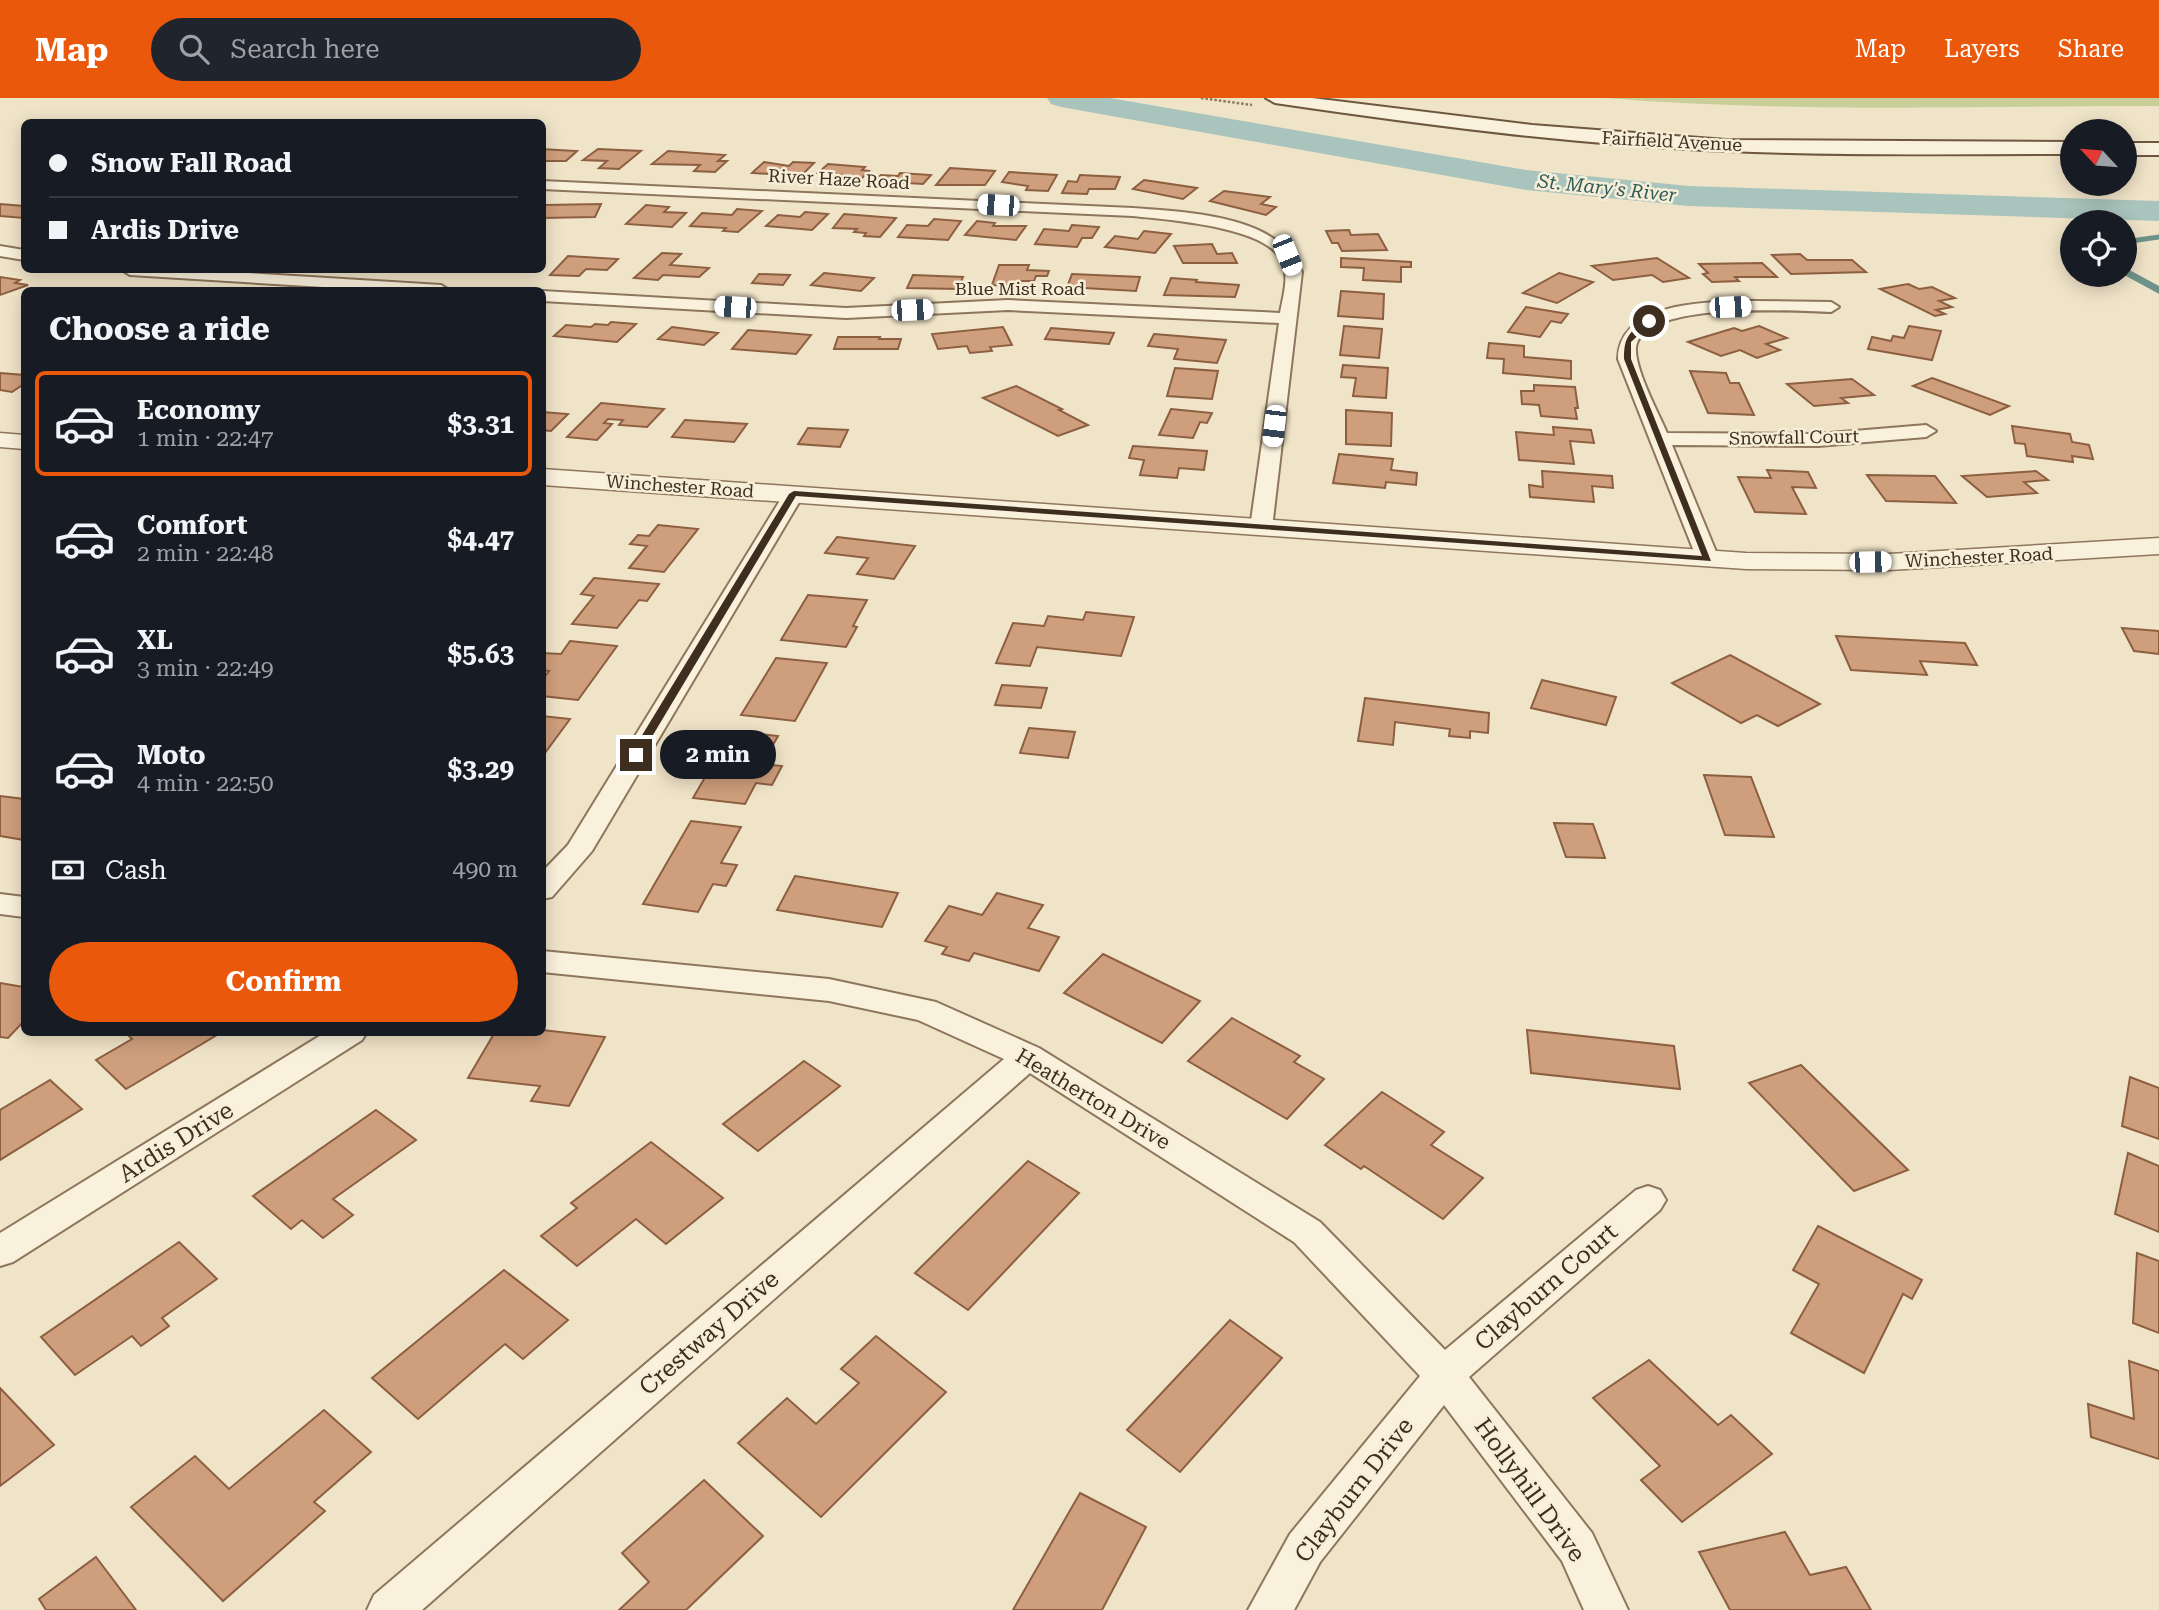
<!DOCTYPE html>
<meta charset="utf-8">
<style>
body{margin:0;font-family:"Roboto Serif",serif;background:#20242c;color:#f1f3f6;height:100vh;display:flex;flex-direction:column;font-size:26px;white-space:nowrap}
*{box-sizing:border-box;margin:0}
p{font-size:23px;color:#9ea1a6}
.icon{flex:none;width:38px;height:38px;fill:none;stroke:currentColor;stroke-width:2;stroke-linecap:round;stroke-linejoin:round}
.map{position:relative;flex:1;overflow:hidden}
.sheet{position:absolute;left:21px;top:189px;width:525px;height:749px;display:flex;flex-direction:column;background:#171b24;border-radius:10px;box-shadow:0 4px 18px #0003}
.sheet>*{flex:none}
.banner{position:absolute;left:21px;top:21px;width:525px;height:154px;border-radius:10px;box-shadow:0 4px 18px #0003;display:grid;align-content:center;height:154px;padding:0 28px;background:#171b24}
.needle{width:46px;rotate:296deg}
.buttons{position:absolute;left:2060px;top:21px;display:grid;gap:14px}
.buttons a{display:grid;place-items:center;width:77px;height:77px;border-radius:50%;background:#171b24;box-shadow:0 4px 18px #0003;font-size:35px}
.end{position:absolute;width:32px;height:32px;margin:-16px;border:9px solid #3d2e20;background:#fff;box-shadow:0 0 0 4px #fff}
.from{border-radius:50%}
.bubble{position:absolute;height:49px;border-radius:24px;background:#171b24;box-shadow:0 4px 18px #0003;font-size:23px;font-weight:700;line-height:49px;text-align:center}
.car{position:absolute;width:21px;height:42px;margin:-21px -10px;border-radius:9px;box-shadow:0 0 5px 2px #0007;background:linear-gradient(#fff 24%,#345 0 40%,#fff 0 76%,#345 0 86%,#fff 0)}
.banner b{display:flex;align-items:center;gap:24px;height:66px;font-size:26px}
.banner b+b{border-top:2px solid #363941}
.banner i{width:18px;height:18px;background:#f1f3f6}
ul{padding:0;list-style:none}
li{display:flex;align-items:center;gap:21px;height:105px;margin:0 14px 10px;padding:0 14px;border:4px solid transparent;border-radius:10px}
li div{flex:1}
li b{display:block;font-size:26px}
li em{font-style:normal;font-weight:700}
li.selected{border-color:#ea580c}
li>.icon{width:63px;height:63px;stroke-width:1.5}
h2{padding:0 28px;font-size:32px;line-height:84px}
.pay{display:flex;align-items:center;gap:18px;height:77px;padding:0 28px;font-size:26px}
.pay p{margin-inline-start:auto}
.button{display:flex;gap:14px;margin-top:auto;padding:14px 28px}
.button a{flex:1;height:80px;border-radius:42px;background:#ea580c;color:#fff;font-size:28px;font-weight:700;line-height:80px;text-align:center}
header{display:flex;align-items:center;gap:42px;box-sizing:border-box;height:98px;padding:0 35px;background:#ea580c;color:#fff}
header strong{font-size:33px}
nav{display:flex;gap:38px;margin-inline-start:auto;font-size:24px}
.search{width:490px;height:63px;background:#20242c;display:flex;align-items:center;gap:18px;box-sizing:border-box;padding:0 24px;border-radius:38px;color:#9ea1a6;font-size:26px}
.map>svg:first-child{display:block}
</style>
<header>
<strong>Map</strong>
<div class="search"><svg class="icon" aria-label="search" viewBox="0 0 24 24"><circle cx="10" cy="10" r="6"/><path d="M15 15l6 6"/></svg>Search here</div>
<nav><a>Map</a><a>Layers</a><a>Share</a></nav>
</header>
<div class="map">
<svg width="2159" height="1512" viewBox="0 0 2159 1512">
<rect width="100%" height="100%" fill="#f0e4c8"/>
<path fill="#c9cf9b" d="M 1605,0 L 2159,0 L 2159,8 C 1975,8 1789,15 1605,0 Z"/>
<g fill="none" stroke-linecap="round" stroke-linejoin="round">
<g stroke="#6f938a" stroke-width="5">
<polyline points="2124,144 2159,139"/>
<polyline points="2124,173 2127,174"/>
</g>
<polyline stroke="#6f938a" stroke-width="7" points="2124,173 2159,192"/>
<polygon fill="#a9c4bc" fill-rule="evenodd" points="1047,0 1110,0 1526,72 1689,88 2159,103 2159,123 1689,108 1526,92 1061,9 1051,6"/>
</g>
<g fill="#cf9f7d" stroke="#8d5f41" stroke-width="2">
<polygon points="542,51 558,52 577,53 566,63 542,63"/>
<polygon points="598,51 641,53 619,71 599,70 607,63 583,62"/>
<polygon points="668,53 725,57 718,63 727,63 715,74 694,73 700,67 652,66"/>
<polygon points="764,64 789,68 793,64 814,65 801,78 752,75"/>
<polygon points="828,66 865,69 862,72 869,73 858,84 839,82 844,77 818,75"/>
<polygon points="950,70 995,73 985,87 936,87"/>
<polygon points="1009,74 1057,77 1048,93 1026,92 1028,88 1002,84"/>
<polygon points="900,75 931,77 923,86 874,83 881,77 898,78"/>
<polygon points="1080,77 1120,79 1115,91 1089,91 1087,96 1062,95 1068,83 1077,84"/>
<polygon points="1144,82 1197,90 1183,101 1133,91"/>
<polygon points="1224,93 1270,99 1261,106 1276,109 1266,117 1210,103"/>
<polygon points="0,106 24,108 24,120 0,118"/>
<polygon points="601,106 595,119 542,120 545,107"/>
<polygon points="646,107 669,109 664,114 686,115 672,129 626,126"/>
<polygon points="737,111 762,113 738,134 723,133 726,130 690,128 702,115 732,117"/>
<polygon points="805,114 828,116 812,132 766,128 778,117 800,119"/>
<polygon points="844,116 896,120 880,139 864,138 866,135 854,134 857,131 833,130"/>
<polygon points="934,121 961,123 948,142 898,139 907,127 928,128"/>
<polygon points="977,123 995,125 993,128 1026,128 1016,142 965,137"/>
<polygon points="1072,127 1099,129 1092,140 1082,140 1077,149 1035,146 1044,131 1069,133"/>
<polygon points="1349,132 1351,137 1378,136 1387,152 1342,153 1338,145 1332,145 1326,133"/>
<polygon points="1144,133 1171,136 1155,155 1105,149 1115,138 1138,141"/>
<polygon points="1212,146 1217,156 1232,155 1237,165 1183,165 1174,148"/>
<polygon points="662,155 681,156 670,167 709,170 699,179 663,177 658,182 634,180"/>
<polygon points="1800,156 1807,162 1852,162 1866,174 1791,176 1772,157"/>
<polygon points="568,158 618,161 607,172 586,171 579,178 550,177"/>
<polygon points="1341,160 1411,164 1411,169 1401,169 1401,184 1363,182 1364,170 1341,169"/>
<polygon points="1657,160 1689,180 1663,184 1652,177 1613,182 1592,168"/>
<polygon points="1762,165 1777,179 1735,179 1739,183 1712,184 1703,176 1708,175 1699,166"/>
<polygon points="999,167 1029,167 1027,172 1049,173 1047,178 1036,178 1034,183 1021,183 1020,188 992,187"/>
<polygon points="824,175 874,180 861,193 811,187"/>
<polygon points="1559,175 1593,184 1557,205 1523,195"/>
<polygon points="759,176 790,177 783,187 752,185"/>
<polygon points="1072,176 1140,179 1136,193 1067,189"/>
<polygon points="913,177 963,179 958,191 907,190"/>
<polygon points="0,179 20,182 15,185 28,187 0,197"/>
<polygon points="1171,180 1197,182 1196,184 1239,187 1235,199 1164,197"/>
<polygon points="1908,186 1919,191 1932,189 1955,200 1939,203 1952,209 1936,212 1945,216 1935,218 1880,191"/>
<polygon points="1341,193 1384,196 1383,221 1338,218"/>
<polygon points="1526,209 1568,216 1561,225 1551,223 1540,239 1508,234"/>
<polygon points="611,224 636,226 617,244 554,238 566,227 591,229 595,226 608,227"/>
<polygon points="1344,228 1382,231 1379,260 1340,257"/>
<polygon points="1759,228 1787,240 1766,246 1780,252 1757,260 1740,252 1721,258 1688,244 1734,230 1742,233"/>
<polygon points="1909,228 1941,233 1932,262 1868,251 1872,239 1891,243 1893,238 1904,240"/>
<polygon points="672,229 718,235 704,247 658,241"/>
<polygon points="1003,229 1012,247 990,249 992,253 970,255 967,248 938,251 932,236"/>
<polygon points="1051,230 1114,235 1109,246 1045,241"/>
<polygon points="748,232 775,234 811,237 796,256 732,251"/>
<polygon points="1154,236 1226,242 1217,265 1174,261 1178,251 1148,248"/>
<polygon points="838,239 880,239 879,241 901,241 898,251 834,251"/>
<polygon points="1489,245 1524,248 1524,259 1571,263 1571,281 1503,275 1504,261 1487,260"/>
<polygon points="1343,267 1388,270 1386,300 1353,298 1356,280 1341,279"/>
<polygon points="1175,270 1218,273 1212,301 1167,298"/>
<polygon points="1690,273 1726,275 1730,285 1739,285 1754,317 1708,315"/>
<polygon points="0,275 24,277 24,286 12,294 0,292"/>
<polygon points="1932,280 2009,308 1990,317 1913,288"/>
<polygon points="1852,281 1874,297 1841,300 1848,305 1814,308 1787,286"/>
<polygon points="1534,287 1575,289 1578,310 1575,310 1577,321 1541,318 1539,307 1522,306 1521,293 1534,293"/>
<polygon points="1016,288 1062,311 1059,312 1088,327 1058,338 983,300"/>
<polygon points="601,305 664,311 647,329 619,327 623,322 608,321 604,325 612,326 597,342 567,339"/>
<polygon points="1171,311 1212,315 1207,325 1200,324 1193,340 1159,337"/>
<polygon points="1346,312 1392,315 1391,348 1346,346"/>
<polygon points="542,314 568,316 551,333 542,332"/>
<polygon points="685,322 747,326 734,344 672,339"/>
<polygon points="2012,328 2070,336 2072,344 2089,347 2093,361 2072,358 2073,364 2027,358 2025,346 2015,345"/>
<polygon points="1553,329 1591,332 1594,345 1570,343 1574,366 1519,362 1516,334 1554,337"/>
<polygon points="808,330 848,332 840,349 798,346"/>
<polygon points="1133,348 1207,353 1204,372 1179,370 1177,380 1140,377 1144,362 1129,360"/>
<polygon points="1339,356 1393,361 1391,372 1417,375 1416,387 1386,384 1385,390 1333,385"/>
<polygon points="1767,372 1808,374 1816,390 1792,389 1806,416 1755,414 1738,379 1771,380"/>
<polygon points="1542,373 1612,378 1613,390 1592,388 1594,404 1530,399 1529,387 1543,389"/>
<polygon points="2036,373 2048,382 2024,384 2037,395 1987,399 1962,378"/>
<polygon points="1867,377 1935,378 1956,405 1886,403"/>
<polygon points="658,427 698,431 664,474 629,470 647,448 630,446 638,437 649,438"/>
<polygon points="837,439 915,448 894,481 857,476 868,460 825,455"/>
<polygon points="594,480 659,486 647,503 639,502 617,530 572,526 594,498 581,496"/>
<polygon points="808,497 867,502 853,528 857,529 846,549 781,542"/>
<polygon points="1086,514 1134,519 1121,558 1037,549 1030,568 996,565 1013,525 1044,528 1048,518 1083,522"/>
<polygon points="2122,530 2159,533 2159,556 2134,553"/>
<polygon points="1836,538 1965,545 1977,567 1920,563 1927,577 1851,572"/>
<polygon points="570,543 617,548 578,602 542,598 542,582 549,573 542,572 542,555 561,556"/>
<polygon points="1730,557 1820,606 1778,628 1757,617 1741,625 1672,585"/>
<polygon points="776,560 827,565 795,623 741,617"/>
<polygon points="1542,582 1616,599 1606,627 1531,610"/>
<polygon points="1002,587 1047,590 1041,610 995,607"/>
<polygon points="1365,600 1489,615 1488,635 1470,633 1470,640 1449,638 1450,631 1395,624 1393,647 1358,643"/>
<polygon points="542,618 570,621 542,659"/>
<polygon points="1029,630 1075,634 1068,660 1020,655"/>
<polygon points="732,633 778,638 762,666 782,668 772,687 756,685 745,706 693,700"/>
<polygon points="1704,677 1751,679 1774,739 1725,737"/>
<polygon points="0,698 24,701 24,742 0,738"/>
<polygon points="691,723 741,729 721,765 737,767 726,788 713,786 698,814 643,806"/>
<polygon points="1554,725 1593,726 1605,760 1566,759"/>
<polygon points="795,778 898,795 882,829 777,812"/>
<polygon points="997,795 1043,807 1028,830 1059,839 1039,873 974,855 969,863 942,856 947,849 925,843 949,808 982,817"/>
<polygon points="1103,856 1200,903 1162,945 1064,895"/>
<polygon points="0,885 24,889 24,923 8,940 0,939"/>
<polygon points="1232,920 1300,958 1294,964 1324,981 1287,1021 1188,963"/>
<polygon points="542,932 605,939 569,1008 531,1003 540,988 468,980 495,934 542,934"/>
<polygon points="1527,932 1674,948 1680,991 1531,975"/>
<polygon points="125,934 222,934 126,991 96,962 132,941"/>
<polygon points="804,963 840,988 758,1053 723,1026"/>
<polygon points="1801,967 1908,1072 1854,1093 1749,985"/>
<polygon points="2130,979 2159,990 2159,1041 2122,1028"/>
<polygon points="50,982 82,1011 0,1062 0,1012"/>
<polygon points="1382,994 1444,1034 1431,1047 1483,1080 1443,1121 1364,1068 1361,1071 1325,1047"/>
<polygon points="376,1012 416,1042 333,1101 353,1117 323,1140 302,1122 291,1131 253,1098"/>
<polygon points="651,1044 723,1100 666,1146 636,1121 577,1168 541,1138 577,1110 571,1105"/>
<polygon points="2128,1055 2159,1068 2159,1134 2115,1116"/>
<polygon points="1028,1063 1079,1095 968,1212 915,1175"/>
<polygon points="1818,1128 1922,1182 1912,1201 1903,1196 1864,1275 1791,1235 1819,1186 1793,1172"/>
<polygon points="179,1144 217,1181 162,1220 169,1228 141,1248 132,1238 75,1277 41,1239"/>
<polygon points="2137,1155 2159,1163 2159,1235 2133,1225"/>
<polygon points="504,1172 568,1222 523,1261 505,1246 418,1321 372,1280"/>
<polygon points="1230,1222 1282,1260 1180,1374 1127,1332"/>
<polygon points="876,1238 946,1294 821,1419 738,1345 787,1300 816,1326 859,1285 841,1271"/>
<polygon points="1649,1262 1718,1327 1731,1317 1772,1356 1682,1424 1641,1382 1660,1368 1593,1300"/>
<polygon points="2129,1263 2159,1273 2159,1361 2091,1339 2088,1306 2134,1321"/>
<polygon points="0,1290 54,1347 0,1388"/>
<polygon points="324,1312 371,1354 314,1404 325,1413 223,1503 131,1409 195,1358 229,1391"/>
<polygon points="704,1382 763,1438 686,1512 619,1512 649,1484 622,1455"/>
<polygon points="1080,1395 1146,1429 1102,1512 1013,1512"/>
<polygon points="1785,1434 1810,1477 1846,1469 1871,1512 1730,1512 1699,1454"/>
<polygon points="96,1459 136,1512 46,1512 39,1501"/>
</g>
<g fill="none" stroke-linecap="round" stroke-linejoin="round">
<defs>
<g id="minor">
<path d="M 542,83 L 1133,110 C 1186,114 1280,117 1302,174 L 1272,430 L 1269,435 L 1253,435 L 1250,430 L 1279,225 L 1008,212 L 846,220 L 542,203 L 542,193 L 846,210 L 1008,202 L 1280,215 C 1283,198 1290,177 1281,161 C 1263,128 1168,122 1133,118 L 542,91 Z"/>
<polygon points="0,148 24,152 24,162 0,158"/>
<polygon points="122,172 198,172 441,187 449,192 372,192 130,177"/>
<path d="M 1753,203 L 1831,204 L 1839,209 L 1831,214 C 1793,213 1653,203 1637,245 C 1630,263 1659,316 1667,335 L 1818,336 L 1926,327 L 1936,333 L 1926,339 L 1818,348 L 1672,347 L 1719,461 L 1716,466 L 1700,466 L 1697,461 L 1618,261 C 1619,202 1711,204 1753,203 Z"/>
<polygon points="794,390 801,392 804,396 592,753 552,799 542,801 542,774 568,747 784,396 787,392"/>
<polygon points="0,796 24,799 24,819 0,816"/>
<polygon points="542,853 829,881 936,904 1039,950 1320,1124 1445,1252 1636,1092 1648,1088 1660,1092 1666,1102 1660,1112 1469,1279 1592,1435 1628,1512 1584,1512 1562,1463 1444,1307 1320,1464 1294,1512 1248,1512 1290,1436 1420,1278 1294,1144 1030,975 422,1512 367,1512 374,1497 1004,961 918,922 829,903 542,874"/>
<polygon points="326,934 367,934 362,942 13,1164 0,1168 0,1135"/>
</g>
<g id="tertiary">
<polygon points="0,335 24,337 24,351 0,349"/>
<polygon points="542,371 1746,455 1889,456 2159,440 2159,456 1889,472 1746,471 542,387"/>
</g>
<g id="secondary">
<path d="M 1266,0 L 1312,0 L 1532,27 L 1726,42 L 2072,44 L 2072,56 C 1957,56 1842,58 1728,53 C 1576,47 1425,27 1275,5 Z"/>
<rect x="2124" y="45" width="35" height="12"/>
</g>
</defs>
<use href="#minor" stroke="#8d765c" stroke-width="4"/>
<use href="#tertiary" stroke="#8d765c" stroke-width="3"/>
<use href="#secondary" stroke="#6f573f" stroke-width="4"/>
<polyline stroke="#8d765c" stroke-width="2.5" stroke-dasharray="2.5 2" stroke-linecap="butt" points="1201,0 1252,7"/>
<use href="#minor" fill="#faf1dc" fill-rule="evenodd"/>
<use href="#tertiary" fill="#faf1dc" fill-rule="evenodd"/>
<use href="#secondary" fill="#faf1dc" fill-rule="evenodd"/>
</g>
<path fill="#3d2e20" d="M 1647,221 L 1653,223 L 1631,244 L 1631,261 L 1711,463 L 796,398 L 641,657 L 636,661 L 630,657 L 789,396 L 794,393 L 1702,458 L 1624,261 C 1624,238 1629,235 1647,221 Z"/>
<g text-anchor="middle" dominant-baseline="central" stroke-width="5" stroke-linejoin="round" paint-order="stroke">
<g font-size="18" fill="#3d2e20" stroke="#f7eed8">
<text transform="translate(1672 43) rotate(3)">Fairfield Avenue</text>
<text transform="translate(839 81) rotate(3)">River Haze Road</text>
<text x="1020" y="190">Blue Mist Road</text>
<text transform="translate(1794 339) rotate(-1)">Snowfall Court</text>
<text transform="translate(680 388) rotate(4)">Winchester Road</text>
<text transform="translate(1979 459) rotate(-3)">Winchester Road</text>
</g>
<g font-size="19" font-style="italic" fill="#2f5d5a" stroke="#f7eed8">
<text transform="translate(1607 90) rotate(6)">St. Mary's River</text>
</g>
<g font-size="21" fill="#3d2e20" stroke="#f7eed8">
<text transform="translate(1093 1001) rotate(31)">Heatherton Drive</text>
</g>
<g font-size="24" fill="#3d2e20" stroke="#f7eed8">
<text transform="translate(176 1044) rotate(-32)">Ardis Drive</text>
<text transform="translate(1546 1189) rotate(-41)">Clayburn Court</text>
<text transform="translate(709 1235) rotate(-41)">Crestway Drive</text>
<text transform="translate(1354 1392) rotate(-52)">Clayburn Drive</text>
<text transform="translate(1530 1392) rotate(54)">Hollyhill Drive</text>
</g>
</g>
</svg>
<div class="buttons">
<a><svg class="needle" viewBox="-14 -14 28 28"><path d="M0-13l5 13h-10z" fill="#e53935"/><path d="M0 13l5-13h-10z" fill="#9ea1a6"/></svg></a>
<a><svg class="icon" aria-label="locate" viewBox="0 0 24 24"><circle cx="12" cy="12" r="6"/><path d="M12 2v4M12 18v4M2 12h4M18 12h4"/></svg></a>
</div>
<i class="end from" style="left:1649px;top:223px"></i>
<i class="end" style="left:636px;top:657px"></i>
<div class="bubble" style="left:660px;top:632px;width:116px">2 min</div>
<i class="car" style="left:998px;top:107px;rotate:273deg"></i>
<i class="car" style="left:1287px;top:157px;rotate:158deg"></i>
<i class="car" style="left:735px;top:209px;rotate:273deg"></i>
<i class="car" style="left:1730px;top:209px;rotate:88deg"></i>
<i class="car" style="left:912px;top:212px;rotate:88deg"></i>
<i class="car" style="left:1274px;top:328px;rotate:187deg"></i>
<i class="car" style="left:1870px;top:464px;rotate:89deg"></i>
<div class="banner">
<b><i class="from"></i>Snow Fall Road</b>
<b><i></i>Ardis Drive</b>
</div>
<section class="sheet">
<h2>Choose a ride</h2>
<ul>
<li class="selected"><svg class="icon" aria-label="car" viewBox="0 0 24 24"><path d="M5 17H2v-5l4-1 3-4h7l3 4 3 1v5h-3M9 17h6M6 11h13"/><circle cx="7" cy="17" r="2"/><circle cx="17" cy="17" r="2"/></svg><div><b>Economy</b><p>1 min · 22:47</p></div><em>$3.31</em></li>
<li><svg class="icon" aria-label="car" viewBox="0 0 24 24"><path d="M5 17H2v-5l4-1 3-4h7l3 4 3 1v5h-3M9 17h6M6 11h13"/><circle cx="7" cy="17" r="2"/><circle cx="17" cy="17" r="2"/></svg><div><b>Comfort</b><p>2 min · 22:48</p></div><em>$4.47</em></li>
<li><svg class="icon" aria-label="car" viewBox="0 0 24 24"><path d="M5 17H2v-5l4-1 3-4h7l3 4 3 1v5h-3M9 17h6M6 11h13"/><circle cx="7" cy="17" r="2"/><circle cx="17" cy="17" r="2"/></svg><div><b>XL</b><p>3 min · 22:49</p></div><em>$5.63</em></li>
<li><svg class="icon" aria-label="car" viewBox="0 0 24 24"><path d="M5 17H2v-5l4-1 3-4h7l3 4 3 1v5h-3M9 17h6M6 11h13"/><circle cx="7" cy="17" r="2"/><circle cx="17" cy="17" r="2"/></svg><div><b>Moto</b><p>4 min · 22:50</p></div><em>$3.29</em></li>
</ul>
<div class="pay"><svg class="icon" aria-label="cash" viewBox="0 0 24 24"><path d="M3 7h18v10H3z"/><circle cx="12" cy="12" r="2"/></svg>Cash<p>490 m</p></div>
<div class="button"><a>Confirm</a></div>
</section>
</div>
